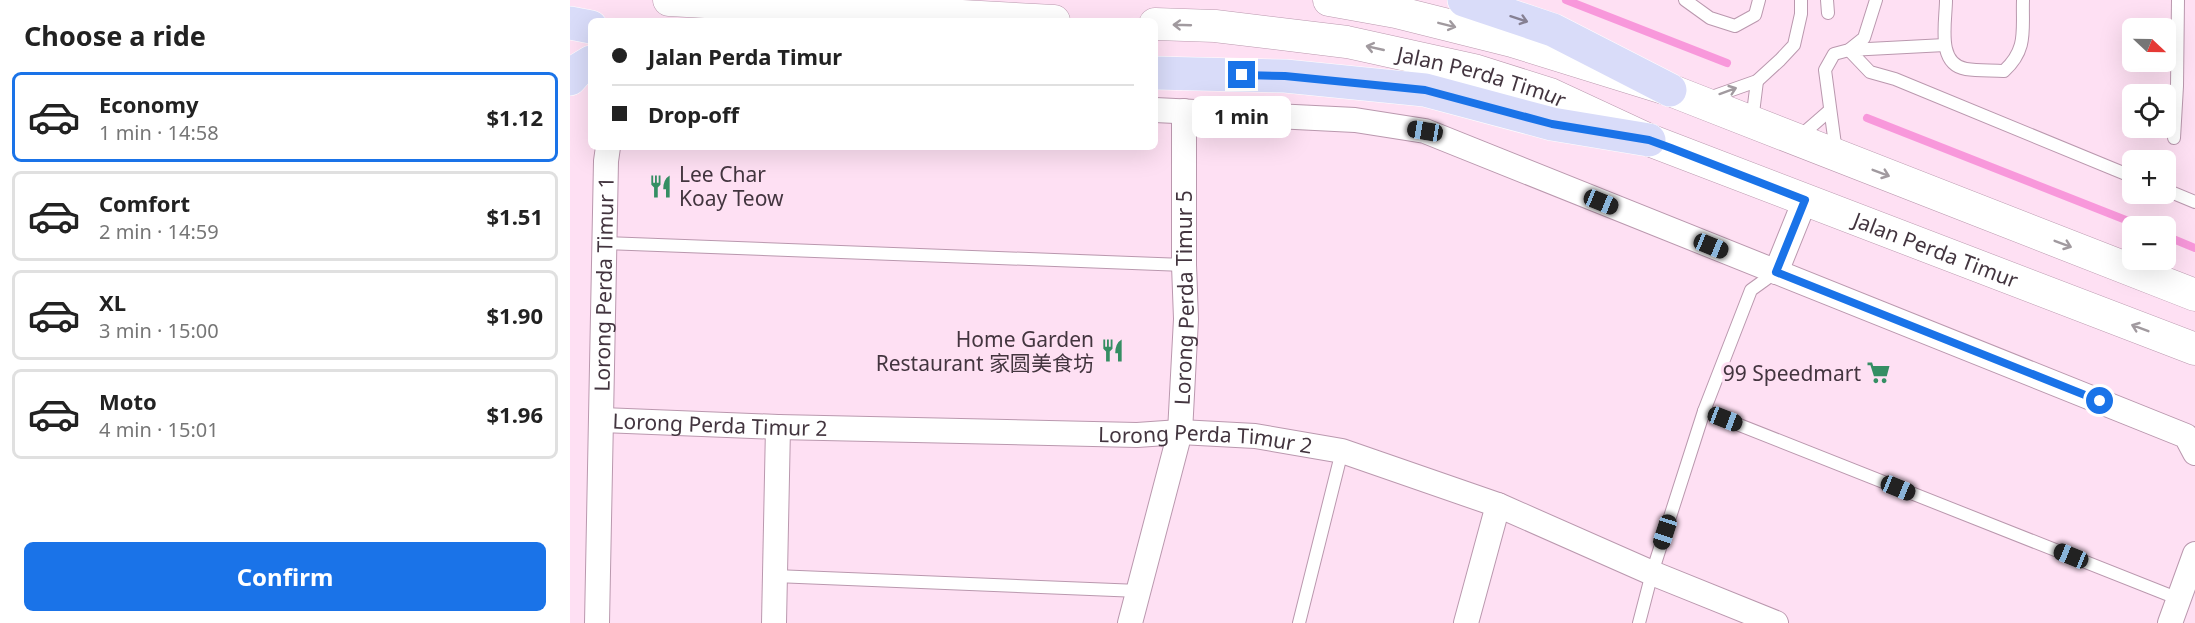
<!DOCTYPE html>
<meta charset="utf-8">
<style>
body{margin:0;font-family:"Noto Sans","Noto Sans SC",sans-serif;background:#f6f6f6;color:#222;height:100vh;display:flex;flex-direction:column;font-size:22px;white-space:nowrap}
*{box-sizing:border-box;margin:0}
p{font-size:20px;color:#767676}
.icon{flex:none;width:33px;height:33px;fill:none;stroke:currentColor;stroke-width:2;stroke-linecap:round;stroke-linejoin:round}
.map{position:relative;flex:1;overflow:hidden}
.details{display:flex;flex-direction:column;background:#fff;width:570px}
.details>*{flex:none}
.banner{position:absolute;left:18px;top:18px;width:570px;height:132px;border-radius:9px;box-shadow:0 6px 24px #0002;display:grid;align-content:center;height:132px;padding:0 24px;background:#fff}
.needle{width:39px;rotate:112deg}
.fabs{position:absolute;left:1552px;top:18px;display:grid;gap:12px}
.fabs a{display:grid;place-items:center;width:54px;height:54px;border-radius:9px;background:#fff;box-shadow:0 6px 24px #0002;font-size:30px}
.end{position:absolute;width:27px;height:27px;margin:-14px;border:8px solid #1a73e8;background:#fff;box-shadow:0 0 0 3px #fff}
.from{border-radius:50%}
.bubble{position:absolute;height:42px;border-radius:9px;background:#fff;box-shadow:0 6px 24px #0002;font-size:20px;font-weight:700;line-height:42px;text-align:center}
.car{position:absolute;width:18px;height:36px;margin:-18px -9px;border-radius:8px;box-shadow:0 0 4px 2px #0007;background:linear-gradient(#222 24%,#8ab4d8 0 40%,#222 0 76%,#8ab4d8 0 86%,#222 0)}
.banner b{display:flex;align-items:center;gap:21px;height:57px;font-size:22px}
.banner b+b{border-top:2px solid #e0e0e0}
.banner i{width:15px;height:15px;background:#222}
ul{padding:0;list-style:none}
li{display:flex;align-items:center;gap:18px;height:90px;margin:0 12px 9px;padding:0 12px;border:3px solid #e0e0e0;border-radius:9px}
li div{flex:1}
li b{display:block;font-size:22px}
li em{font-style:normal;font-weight:700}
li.current{border-color:#1a73e8}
li>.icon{width:54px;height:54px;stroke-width:1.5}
h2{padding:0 24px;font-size:27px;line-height:72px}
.button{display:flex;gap:12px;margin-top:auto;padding:12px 24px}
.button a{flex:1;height:69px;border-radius:9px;background:#1a73e8;color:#fff;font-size:24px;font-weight:700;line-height:69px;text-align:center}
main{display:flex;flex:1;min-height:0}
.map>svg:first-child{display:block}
</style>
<main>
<section class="details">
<h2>Choose a ride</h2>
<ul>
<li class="current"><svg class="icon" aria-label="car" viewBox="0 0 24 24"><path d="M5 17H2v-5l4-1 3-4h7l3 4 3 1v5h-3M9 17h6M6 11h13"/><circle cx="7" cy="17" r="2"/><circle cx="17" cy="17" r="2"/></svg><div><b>Economy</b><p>1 min · 14:58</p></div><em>$1.12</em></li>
<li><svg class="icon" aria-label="car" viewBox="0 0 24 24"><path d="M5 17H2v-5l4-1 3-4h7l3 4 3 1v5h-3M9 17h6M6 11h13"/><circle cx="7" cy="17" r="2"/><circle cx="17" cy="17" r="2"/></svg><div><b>Comfort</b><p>2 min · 14:59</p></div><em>$1.51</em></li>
<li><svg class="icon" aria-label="car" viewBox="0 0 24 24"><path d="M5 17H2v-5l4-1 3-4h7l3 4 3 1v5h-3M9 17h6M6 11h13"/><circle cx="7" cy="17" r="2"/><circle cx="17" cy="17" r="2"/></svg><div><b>XL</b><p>3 min · 15:00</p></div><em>$1.90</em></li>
<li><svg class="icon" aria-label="car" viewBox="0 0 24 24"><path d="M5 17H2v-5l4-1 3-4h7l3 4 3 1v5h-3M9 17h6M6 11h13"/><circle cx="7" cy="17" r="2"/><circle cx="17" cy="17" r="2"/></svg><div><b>Moto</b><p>4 min · 15:01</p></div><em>$1.96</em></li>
</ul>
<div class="button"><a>Confirm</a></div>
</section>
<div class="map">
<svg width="1625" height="623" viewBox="0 0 1625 623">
<rect width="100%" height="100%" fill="#fee0f3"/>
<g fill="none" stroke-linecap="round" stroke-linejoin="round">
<g stroke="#f898db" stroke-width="8">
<polyline points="996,0 1157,63"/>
<polyline points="1297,118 1571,226"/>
<polyline points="1596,236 1625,248"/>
</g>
<defs>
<g id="service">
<polyline points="1115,0 1140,18 1165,26 1185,15 1189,0"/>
<polyline points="1257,0 1258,13"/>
<path d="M 1376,0 C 1376,22 1366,64 1396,69 C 1409,71 1422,70 1434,71 C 1458,49 1452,30 1453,0"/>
<polyline points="1375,45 1279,50 1300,72 1325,79 1563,177"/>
<polyline points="1139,98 1187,81 1210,60 1224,45 1231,14 1231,0"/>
<polyline points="1182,121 1187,81"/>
<polyline points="1228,138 1259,111"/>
<polyline points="1604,138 1607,86 1608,0"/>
<polyline points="1266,152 1255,70 1264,54 1279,50 1294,38 1306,0"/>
<polyline points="1596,190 1625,202"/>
<polyline points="35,243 614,265"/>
<polyline points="1134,411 1609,599"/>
<polyline points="205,576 569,591"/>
<polyline points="729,623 772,451"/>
<polyline points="1069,623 1082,573 1134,411 1181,290 1206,272"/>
</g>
<g id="minor">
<polyline points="585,110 785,120 855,131 1616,436 1625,453"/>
<polyline points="1206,272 1235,200"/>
<path id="s1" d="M 32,420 L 208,427 L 567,435 L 610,432 L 685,436 L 772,451 L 928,505 L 1082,573 L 1206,623"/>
<path id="s2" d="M 27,623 L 36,161 L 38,147"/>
<polyline points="204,623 208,427"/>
<path id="s3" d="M 560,623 L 610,432 L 616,319 L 614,265 L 614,111"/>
<polyline points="896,623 928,505"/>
<polyline points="1600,623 1625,554"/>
</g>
<g id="tertiary">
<polyline points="99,0 484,21"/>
<polyline points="759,0 826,12 942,41 1100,90 1625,295"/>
<path id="s4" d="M 585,24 L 645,26 L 777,42 L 904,70 L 980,94 L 1079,140 L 1625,349"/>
</g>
<g id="primary">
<polyline points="894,0 983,30 1100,90"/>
<polyline points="0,23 21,27"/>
<polyline points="585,73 715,76 855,90 982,124 1079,140"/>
<polyline points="0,79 8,70 21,62"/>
</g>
</defs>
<use href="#service" stroke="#ba98ae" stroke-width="14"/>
<use href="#minor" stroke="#ba98ae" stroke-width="26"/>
<use href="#tertiary" stroke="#ba98ae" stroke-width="33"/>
<use href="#primary" stroke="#fff" stroke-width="34"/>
<use href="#service" stroke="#fff" stroke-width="12"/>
<use href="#minor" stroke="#fff" stroke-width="24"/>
<use href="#tertiary" stroke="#fff" stroke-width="32"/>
<use href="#primary" stroke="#d9dcf9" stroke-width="33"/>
</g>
<defs><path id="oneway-shaft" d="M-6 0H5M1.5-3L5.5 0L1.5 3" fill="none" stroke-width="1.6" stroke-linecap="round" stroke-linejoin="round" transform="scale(1.5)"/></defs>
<use stroke="#868093" href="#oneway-shaft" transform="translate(949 19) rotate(18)"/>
<g stroke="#a19a9f">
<use href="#oneway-shaft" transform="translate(612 25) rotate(-178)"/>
<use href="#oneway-shaft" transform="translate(877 25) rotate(14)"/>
<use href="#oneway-shaft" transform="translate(805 48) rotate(-167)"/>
<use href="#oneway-shaft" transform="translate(1158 91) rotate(-20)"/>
<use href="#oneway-shaft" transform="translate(1311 173) rotate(21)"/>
<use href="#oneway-shaft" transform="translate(1493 244) rotate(21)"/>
<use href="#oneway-shaft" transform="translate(1570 328) rotate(-159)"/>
</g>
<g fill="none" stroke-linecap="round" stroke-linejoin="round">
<polyline stroke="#1a73e8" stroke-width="8" points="672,75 715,76 855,90 982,124 1079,140 1101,148 1235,200 1206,272 1530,401"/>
</g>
<defs>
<symbol id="restaurant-bare" viewBox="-9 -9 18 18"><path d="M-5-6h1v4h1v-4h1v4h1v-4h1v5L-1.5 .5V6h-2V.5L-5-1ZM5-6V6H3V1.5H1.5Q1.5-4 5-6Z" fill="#358e63" stroke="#fee0f3" stroke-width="2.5" paint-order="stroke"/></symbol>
<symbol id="supermarket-bare" viewBox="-9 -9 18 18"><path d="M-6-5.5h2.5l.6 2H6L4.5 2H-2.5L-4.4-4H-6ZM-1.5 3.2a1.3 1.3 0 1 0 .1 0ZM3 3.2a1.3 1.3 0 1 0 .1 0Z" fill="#358e63" stroke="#fee0f3" stroke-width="2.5" paint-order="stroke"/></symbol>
</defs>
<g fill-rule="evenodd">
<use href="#restaurant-bare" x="74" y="170" width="33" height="33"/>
<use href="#restaurant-bare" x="526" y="334" width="33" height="33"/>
<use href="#supermarket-bare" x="1292" y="356" width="33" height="33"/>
</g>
<g text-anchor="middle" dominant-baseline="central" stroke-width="6" stroke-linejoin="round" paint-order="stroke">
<g font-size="21" fill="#43353f" stroke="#fee0f3">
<text stroke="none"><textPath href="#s4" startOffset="332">Jalan Perda Timur</textPath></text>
<text stroke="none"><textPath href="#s4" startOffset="819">Jalan Perda Timur</textPath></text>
<text stroke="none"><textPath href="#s2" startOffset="339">Lorong Perda Timur 1</textPath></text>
<text stroke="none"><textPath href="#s3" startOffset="332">Lorong Perda Timur 5</textPath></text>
<text stroke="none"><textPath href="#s1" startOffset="118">Lorong Perda Timur 2</textPath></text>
<text stroke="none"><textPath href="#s1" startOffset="604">Lorong Perda Timur 2</textPath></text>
</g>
<g font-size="21" fill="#43353f" stroke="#fee0f3" text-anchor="end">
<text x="109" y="174" text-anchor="start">Lee Char<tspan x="109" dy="24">Koay Teow</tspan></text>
<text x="524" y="339">Home Garden<tspan x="524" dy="24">Restaurant 家圆美食坊</tspan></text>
<text x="1291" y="373">99 Speedmart</text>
</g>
</g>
</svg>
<div class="fabs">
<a><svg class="needle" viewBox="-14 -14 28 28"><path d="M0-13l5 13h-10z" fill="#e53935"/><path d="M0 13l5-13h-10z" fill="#767676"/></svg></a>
<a><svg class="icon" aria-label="locate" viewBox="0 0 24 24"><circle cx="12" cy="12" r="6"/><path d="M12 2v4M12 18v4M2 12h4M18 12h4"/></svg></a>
<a>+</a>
<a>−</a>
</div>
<i class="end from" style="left:1530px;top:401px"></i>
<i class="end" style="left:672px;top:75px"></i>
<div class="bubble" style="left:622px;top:96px;width:99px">1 min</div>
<i class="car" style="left:855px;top:131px;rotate:279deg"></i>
<i class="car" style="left:1031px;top:202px;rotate:112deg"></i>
<i class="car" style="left:1141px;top:246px;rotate:112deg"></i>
<i class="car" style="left:1155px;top:419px;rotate:111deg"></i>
<i class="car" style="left:1328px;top:488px;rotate:112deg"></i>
<i class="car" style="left:1095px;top:532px;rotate:198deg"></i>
<i class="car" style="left:1501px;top:556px;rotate:292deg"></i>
<div class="banner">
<b><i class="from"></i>Jalan Perda Timur</b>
<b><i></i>Drop-off</b>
</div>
</div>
</main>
